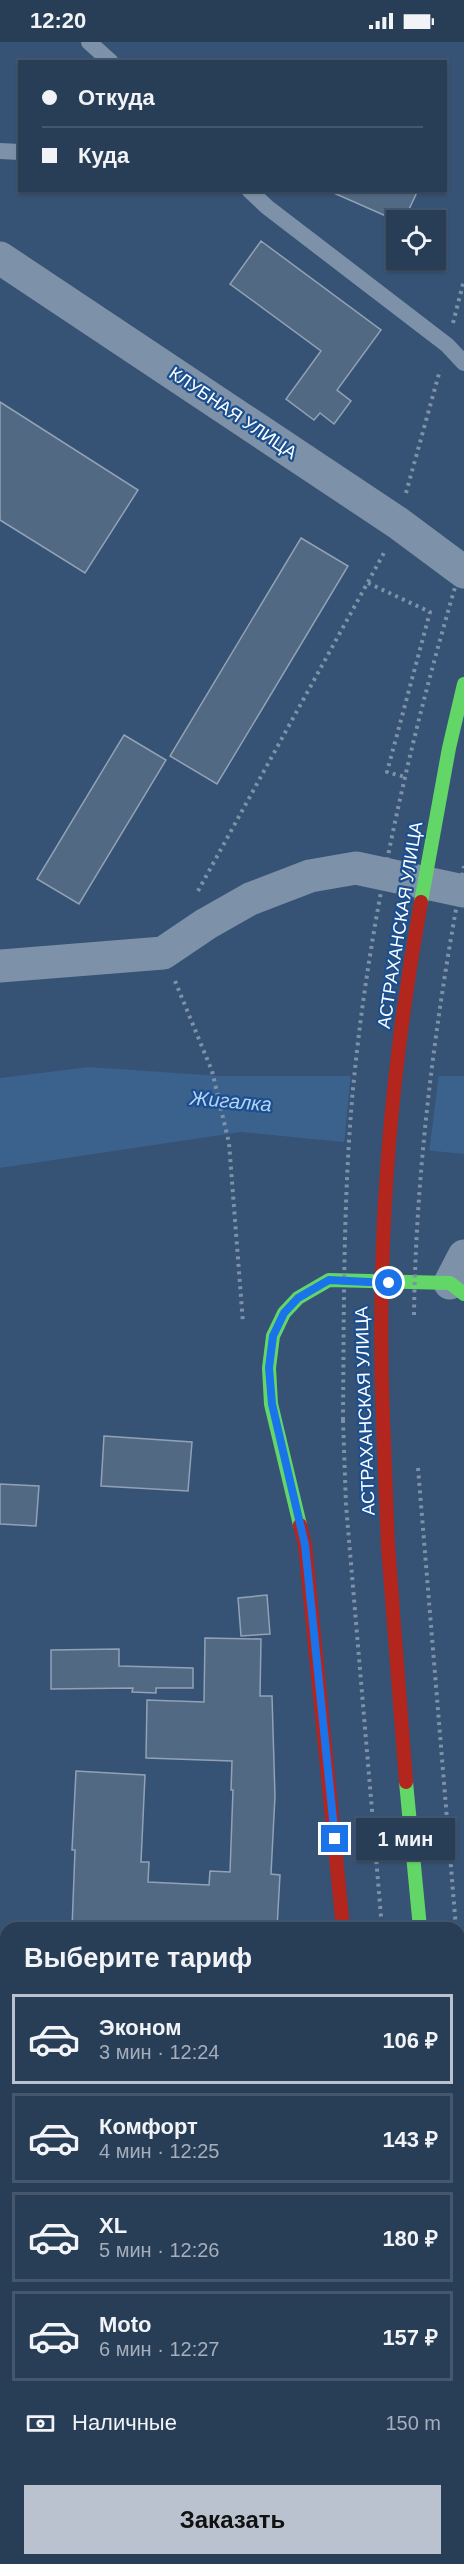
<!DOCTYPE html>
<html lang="ru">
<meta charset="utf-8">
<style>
body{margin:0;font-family:Helvetica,sans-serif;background:#30455d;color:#f1f3f6;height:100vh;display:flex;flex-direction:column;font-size:22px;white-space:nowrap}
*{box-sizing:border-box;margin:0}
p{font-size:20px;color:#a5aeba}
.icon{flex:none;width:33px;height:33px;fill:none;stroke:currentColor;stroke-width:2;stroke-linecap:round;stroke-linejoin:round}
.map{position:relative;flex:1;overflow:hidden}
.panel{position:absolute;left:0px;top:1880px;width:465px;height:644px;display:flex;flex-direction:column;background:#283e57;border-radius:18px 18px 0 0;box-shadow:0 2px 4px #0004,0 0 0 2px #44576d}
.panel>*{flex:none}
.banner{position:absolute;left:18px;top:18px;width:429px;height:132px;border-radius:0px;box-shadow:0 2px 4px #0004,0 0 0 2px #44576d;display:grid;align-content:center;height:132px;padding:0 24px;background:#283e57}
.buttons{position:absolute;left:386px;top:168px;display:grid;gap:12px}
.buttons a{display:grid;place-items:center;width:60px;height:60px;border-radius:0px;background:#283e57;box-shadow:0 2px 4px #0004,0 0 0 2px #44576d;font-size:30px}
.end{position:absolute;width:27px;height:27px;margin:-14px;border:8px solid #1a73e8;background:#fff;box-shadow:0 0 0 3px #fff}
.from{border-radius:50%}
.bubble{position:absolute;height:42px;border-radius:0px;background:#283e57;box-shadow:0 2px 4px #0004,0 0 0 2px #44576d;font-size:20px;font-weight:800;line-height:42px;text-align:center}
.banner b{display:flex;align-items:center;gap:21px;height:57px;font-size:22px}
.banner b+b{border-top:2px solid #44576d}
.banner i{width:15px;height:15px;background:#f1f3f6}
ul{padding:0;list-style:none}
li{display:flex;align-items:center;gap:18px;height:90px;margin:0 12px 9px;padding:0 12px;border:3px solid #44576d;border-radius:0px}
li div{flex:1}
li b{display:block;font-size:22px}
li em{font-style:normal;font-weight:800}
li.active{border-color:#b9c2ce}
li>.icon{width:54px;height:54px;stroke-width:1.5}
h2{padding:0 24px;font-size:27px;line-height:72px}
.pay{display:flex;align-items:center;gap:15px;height:66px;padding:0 24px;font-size:22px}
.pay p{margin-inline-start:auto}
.button{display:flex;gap:12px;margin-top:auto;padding:12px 24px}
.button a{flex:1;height:69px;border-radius:0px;background:#b9c2ce;color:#111;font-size:24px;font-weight:800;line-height:69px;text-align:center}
.status{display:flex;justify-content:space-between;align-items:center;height:42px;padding:0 30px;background:#283e57;direction:ltr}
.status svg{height:16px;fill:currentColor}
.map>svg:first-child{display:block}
</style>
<div class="status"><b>12:20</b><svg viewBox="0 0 49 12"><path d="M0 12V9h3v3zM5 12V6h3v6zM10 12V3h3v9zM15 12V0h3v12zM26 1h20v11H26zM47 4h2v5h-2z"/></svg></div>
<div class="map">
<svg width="464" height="2522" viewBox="0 0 464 2522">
<rect width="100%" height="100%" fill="#365274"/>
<polygon fill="#3b618d" points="89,1025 221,1034 464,1034 464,1112 241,1090 0,1126 0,1036"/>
<polygon fill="#365274" points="351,1031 439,1031 429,1111 344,1103"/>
<g fill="#526984" stroke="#92a2b6" stroke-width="1.5">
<polygon points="327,148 418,148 404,178 395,178"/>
<polygon points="261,199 381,288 337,348 351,359 334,382 320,371 314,378 286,357 321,309 230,242"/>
<polygon points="0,360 138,448 85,531 0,478"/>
<polygon points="301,496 348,524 217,742 170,714"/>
<polygon points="124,693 166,718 79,862 37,837"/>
<polygon points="104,1394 192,1400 188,1449 101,1444"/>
<polygon points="0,1442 39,1444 36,1484 0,1482"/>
<polygon points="267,1553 270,1592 241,1594 238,1556"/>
<polygon points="205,1596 261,1597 260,1654 272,1654 275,1754 271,1832 280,1833 277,1886 72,1886 75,1808 72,1808 76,1729 145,1733 141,1820 149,1820 148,1840 209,1843 210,1829 230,1830 233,1748 231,1748 232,1719 146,1716 147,1658 204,1660"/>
<polygon points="119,1607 119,1624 193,1626 193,1646 156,1646 156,1651 132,1650 133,1646 51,1647 51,1608"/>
</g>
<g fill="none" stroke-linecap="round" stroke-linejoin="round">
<g stroke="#7d92a8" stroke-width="4" stroke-dasharray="3 4.5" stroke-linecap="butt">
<polyline points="453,281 464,238"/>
<polyline points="406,451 440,328"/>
<polyline points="368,541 430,570 387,730 405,735"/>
<polyline points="198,849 385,509"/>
<polyline points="175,939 212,1029 229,1101 243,1281"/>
<polyline points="343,1378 346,1463 382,1886"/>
<polyline points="418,1426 456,1886"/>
<polyline points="459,1921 464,1965"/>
<polyline points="459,2399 464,2398"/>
<polyline points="309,2517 309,2522"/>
<polyline points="349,2522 364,2517"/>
</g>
<g stroke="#7d92a8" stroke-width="16">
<polyline points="89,0 111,20"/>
<polyline points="0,109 20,110"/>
<polyline points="249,148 267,165 447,303 464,321"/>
</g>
<g stroke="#7d92a8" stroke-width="33">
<polyline points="0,216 398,481 464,530"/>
<polyline points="0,924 163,911 206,882 250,857 310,834 356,826 464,849"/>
<polyline points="450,1241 464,1214"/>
<polyline points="0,2012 6,2012"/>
</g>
<g stroke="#63d668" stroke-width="14">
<polyline points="300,1483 271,1362 269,1326 273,1294 284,1271 298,1256 329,1238 450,1241 464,1252"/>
<polyline points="406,1740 420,1886"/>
<polyline points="438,2517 438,2522"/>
</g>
<polyline stroke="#ff974d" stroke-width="14" points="459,2026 464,2026"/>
<g stroke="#b3261e" stroke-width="14">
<polyline points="383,1377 388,1504 406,1740"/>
<polyline points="300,1483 305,1503 343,1886"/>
</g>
<g stroke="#7d92a8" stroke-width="4" stroke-dasharray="3 4.5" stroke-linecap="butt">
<path d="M 414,1273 C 416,1123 436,971 464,824"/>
<path d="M 343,1378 C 344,1267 343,1157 353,1047 C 370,867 412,688 464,515"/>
</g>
<polyline stroke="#63d668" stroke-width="14" points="421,860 449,706 464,642"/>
<path stroke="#b3261e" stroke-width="14" d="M 383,1377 C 376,1203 390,1031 421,860"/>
</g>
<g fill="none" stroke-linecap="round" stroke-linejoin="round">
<polyline stroke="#1a73e8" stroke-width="8" points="335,1797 305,1503 272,1362 269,1326 273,1294 284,1271 298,1256 329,1238 389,1241"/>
</g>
<g text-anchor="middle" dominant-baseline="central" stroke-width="4.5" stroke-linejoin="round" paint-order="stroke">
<g font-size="18" fill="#fff" stroke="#1b4f8f">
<text transform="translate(233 371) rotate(34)">КЛУБНАЯ УЛИЦА</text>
<text transform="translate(400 883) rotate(-81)">АСТРАХАНСКАЯ УЛИЦА</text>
<text transform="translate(365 1369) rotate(-92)">АСТРАХАНСКАЯ УЛИЦА</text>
</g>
<g font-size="20" font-style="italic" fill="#b5d3f5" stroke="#1b4f8f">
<text transform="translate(231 1059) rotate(5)">Жигалка</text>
</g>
</g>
</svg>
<div class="buttons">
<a><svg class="icon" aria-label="locate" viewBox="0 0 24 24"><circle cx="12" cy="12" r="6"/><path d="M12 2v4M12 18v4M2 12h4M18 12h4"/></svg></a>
</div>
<i class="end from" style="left:389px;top:1241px"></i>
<i class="end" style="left:335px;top:1797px"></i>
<div class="bubble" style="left:356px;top:1776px;width:99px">1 мин</div>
<div class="banner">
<b><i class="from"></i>Откуда</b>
<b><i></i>Куда</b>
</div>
<section class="panel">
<h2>Выберите тариф</h2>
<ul>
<li class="active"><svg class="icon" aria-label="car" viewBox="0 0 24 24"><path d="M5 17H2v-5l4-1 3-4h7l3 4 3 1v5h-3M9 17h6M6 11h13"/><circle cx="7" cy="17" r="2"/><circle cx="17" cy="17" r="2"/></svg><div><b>Эконом</b><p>3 мин · 12:24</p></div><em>106 ₽</em></li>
<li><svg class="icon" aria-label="car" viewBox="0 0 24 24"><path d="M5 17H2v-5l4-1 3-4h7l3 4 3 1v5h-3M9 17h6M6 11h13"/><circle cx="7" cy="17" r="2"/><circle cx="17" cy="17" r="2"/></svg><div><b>Комфорт</b><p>4 мин · 12:25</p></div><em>143 ₽</em></li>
<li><svg class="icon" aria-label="car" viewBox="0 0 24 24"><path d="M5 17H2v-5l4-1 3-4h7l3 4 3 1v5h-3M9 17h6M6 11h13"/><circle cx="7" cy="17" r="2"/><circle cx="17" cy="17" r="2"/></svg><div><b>XL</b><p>5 мин · 12:26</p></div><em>180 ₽</em></li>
<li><svg class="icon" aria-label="car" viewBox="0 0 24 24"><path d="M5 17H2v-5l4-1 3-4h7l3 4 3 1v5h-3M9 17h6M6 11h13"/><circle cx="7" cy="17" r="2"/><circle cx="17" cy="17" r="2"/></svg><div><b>Moto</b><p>6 мин · 12:27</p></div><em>157 ₽</em></li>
</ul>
<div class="pay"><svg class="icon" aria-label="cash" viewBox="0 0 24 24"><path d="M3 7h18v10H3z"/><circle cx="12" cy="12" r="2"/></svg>Наличные<p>150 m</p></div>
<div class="button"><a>Заказать</a></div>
</section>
</div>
